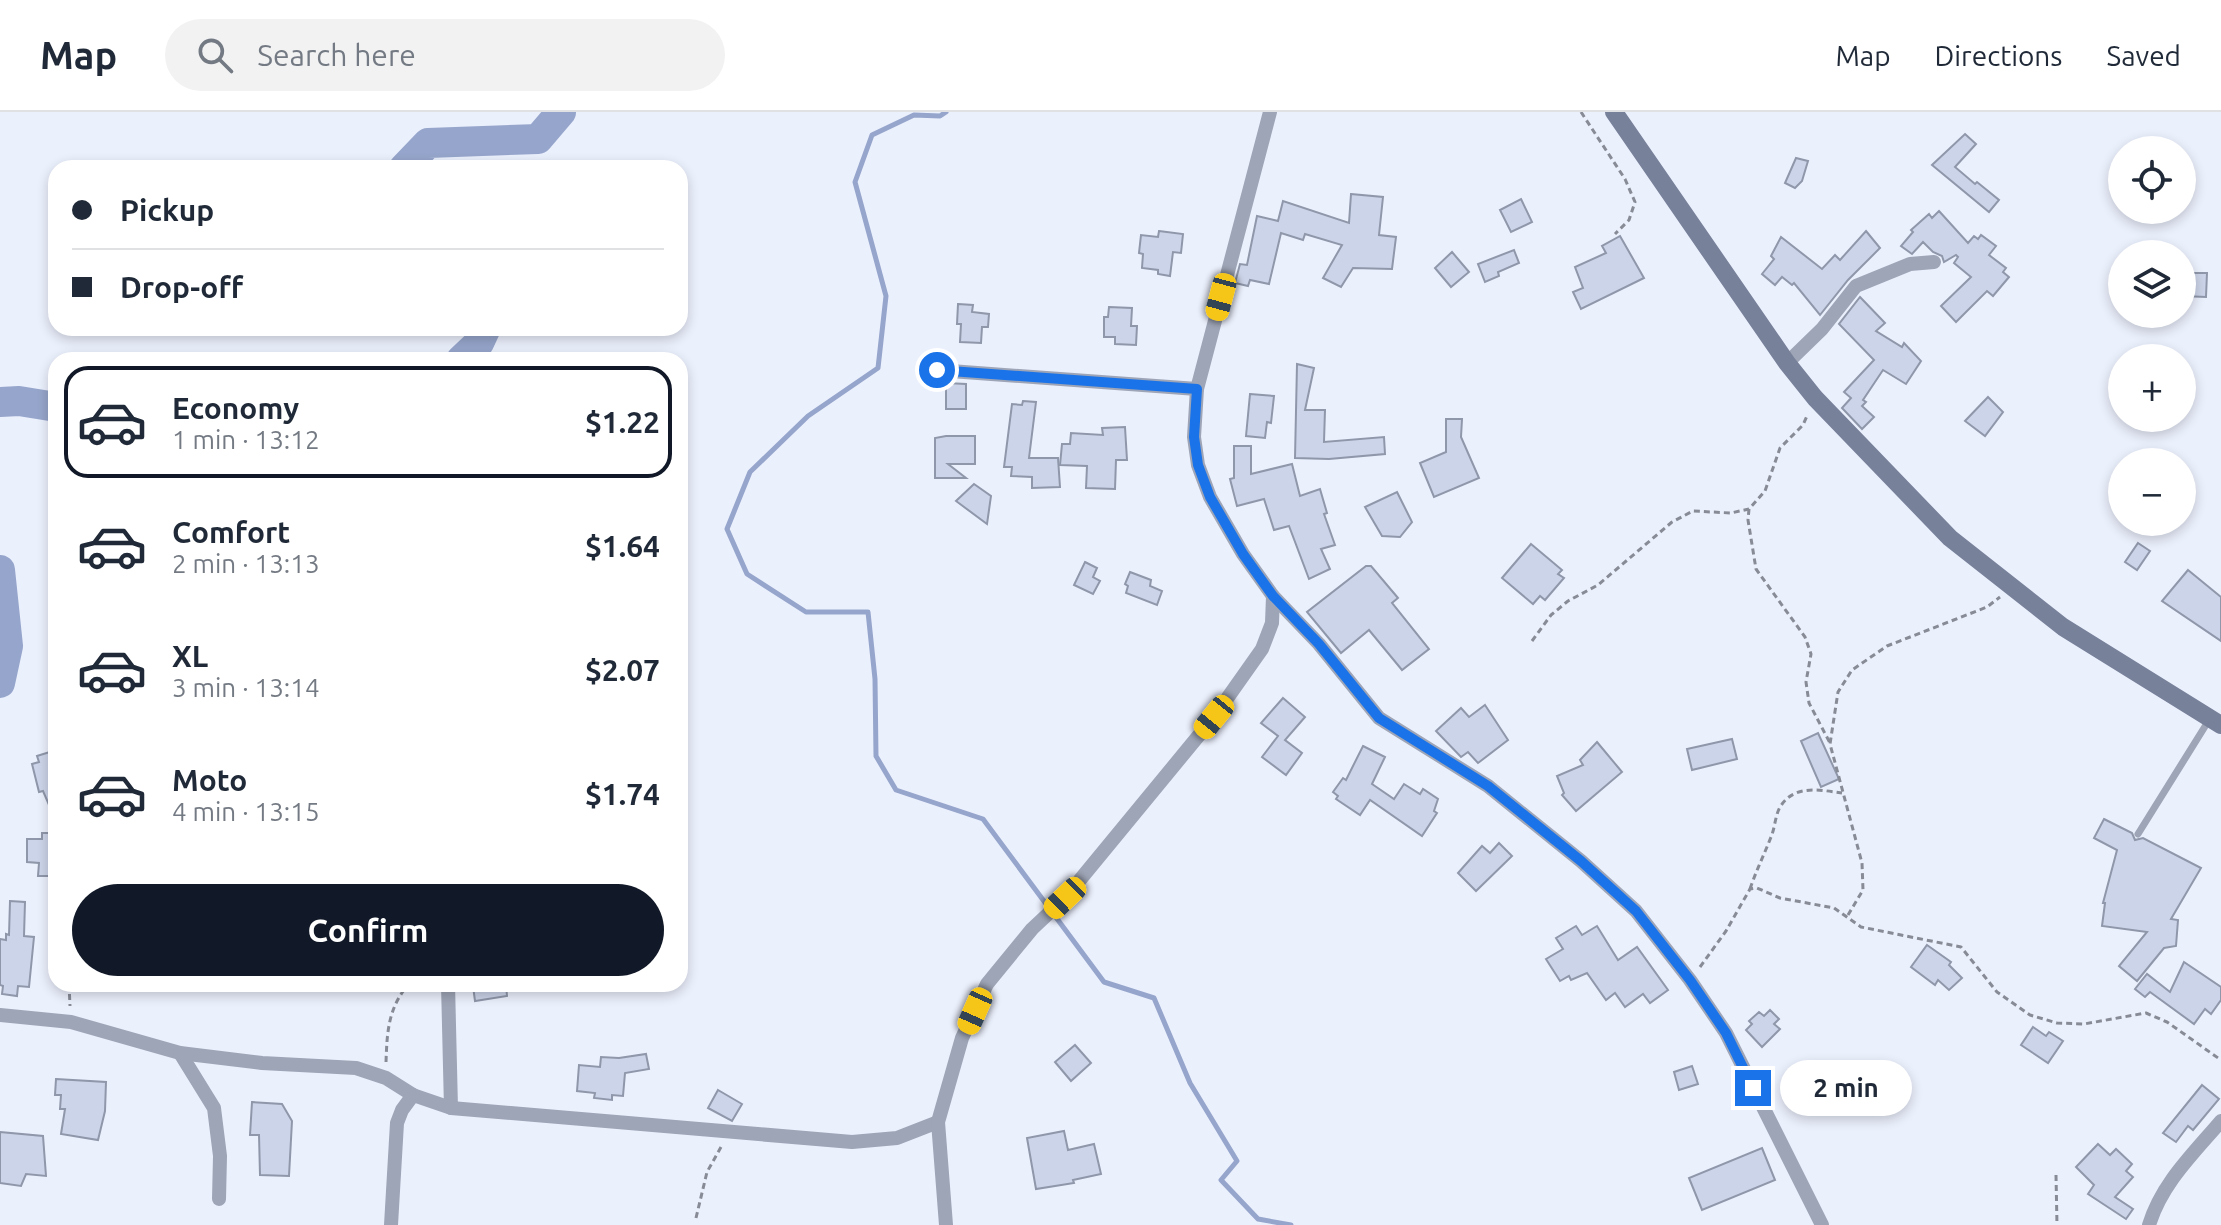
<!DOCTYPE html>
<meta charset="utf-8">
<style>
body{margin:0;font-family:Ubuntu,sans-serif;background:#f2f2f3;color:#1f2937;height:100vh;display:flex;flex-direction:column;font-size:30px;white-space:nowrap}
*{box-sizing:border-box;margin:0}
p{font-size:26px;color:#747a83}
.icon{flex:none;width:44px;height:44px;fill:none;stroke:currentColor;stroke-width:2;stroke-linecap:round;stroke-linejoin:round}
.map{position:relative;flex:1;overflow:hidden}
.panel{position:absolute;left:48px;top:240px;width:640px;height:640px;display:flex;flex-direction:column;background:#fff;border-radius:24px;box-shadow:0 4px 12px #0003}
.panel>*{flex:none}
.guide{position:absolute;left:48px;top:48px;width:640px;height:176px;border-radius:24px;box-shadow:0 4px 12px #0003;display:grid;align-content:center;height:176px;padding:0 24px;background:#fff}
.buttons{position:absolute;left:2108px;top:24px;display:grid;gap:16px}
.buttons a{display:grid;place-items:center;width:88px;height:88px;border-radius:50%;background:#fff;box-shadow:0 4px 12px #0003;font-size:40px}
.end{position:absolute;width:36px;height:36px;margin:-18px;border:10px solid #1a73e8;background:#fff;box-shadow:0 0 0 4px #fff}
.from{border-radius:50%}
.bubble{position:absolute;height:56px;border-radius:28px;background:#fff;box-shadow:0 4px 12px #0003;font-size:26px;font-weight:600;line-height:56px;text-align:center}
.car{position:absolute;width:24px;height:48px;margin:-24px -12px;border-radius:10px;box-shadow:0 0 6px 2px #0007;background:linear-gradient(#f5c518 24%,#345 0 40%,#f5c518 0 76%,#345 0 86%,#f5c518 0)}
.guide b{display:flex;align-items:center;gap:28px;height:76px;font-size:30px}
.guide b+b{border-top:2px solid #e0e1e3}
.guide i{width:20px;height:20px;background:#1f2937}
ul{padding:14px 0 0;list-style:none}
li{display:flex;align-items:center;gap:24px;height:112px;margin:0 16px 12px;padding:0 8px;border:4px solid transparent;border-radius:24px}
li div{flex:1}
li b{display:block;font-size:30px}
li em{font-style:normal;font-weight:600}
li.active{border-color:#111827}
li>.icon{width:72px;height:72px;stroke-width:1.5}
.cta{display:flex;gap:16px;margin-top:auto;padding:16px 24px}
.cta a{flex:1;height:92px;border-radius:48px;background:#111827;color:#fff;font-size:32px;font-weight:600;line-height:92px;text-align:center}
header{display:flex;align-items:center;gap:48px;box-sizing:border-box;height:112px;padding:0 40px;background:#fff;border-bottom:2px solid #e0e1e3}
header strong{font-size:38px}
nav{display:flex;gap:44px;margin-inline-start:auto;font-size:28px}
.search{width:560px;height:72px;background:#f2f2f3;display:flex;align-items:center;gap:20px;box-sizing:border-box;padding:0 28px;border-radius:44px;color:#747a83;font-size:30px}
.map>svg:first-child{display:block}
</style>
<header>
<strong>Map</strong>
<div class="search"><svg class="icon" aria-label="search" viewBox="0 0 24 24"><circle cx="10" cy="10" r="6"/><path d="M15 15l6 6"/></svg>Search here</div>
<nav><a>Map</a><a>Directions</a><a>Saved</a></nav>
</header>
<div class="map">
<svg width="2221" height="1113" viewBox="0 0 2221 1113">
<rect width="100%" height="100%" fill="#ebf0fd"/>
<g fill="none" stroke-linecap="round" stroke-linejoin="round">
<polyline stroke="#96a5cb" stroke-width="5" points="946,0 940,4 914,3 872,23 855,70 886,184 878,256 808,304 750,360 727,417 747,462 806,500 868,500 875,567 876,644 896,678 983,707 1104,870 1154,886 1190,971 1237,1049 1221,1068 1258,1107 1291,1113"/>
<g stroke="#96a5cb" stroke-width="30">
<polyline points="404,56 428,31 538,27 561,0"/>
<polyline points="461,248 479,231 486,216"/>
<polyline points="0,290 19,289 56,295"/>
<polyline points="0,458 8,534 0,571"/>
</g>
</g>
<g fill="#ccd4e9" stroke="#8f97aa" stroke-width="2">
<polygon points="1965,22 1976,32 1955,55 1975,72 1977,70 1999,88 1989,100 1932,53"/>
<polygon points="1796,46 1808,49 1802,69 1795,76 1785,71"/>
<polygon points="1351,82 1383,85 1379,123 1396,125 1392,157 1353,156 1341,175 1323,166 1342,133 1305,122 1303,128 1281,121 1269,172 1250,168 1248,174 1235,171 1240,152 1247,153 1257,104 1278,109 1283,89 1349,111"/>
<polygon points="1521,87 1532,110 1511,120 1500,98"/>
<polygon points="1939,99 1968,131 1974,124 1978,127 1981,123 1996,134 1989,143 2006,156 2003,160 2009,165 1993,184 1987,179 1956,210 1941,194 1971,165 1954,151 1958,145 1956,143 1944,150 1942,144 1933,140 1923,130 1912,142 1901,134 1913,120 1911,118 1929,102 1932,106"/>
<polygon points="1159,119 1183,122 1181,141 1173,140 1170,164 1158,162 1158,158 1142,156 1143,142 1139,141 1141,123 1158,125"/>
<polygon points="1866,119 1880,136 1848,168 1820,203 1794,171 1792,173 1782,165 1775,173 1762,162 1774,147 1771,144 1781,125 1822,157 1835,143 1840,148"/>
<polygon points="1620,124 1644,166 1581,197 1573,180 1583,176 1575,155 1606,141 1602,134"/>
<polygon points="1514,138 1519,151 1498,160 1499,164 1485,170 1478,152"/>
<polygon points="1452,140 1469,160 1451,175 1435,156"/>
<polygon points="2182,161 2207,161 2206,185 2182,184"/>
<polygon points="1860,185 1885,211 1876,219 1902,235 1904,231 1921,249 1906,272 1883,258 1863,288 1866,290 1862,294 1874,305 1862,317 1842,296 1851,286 1844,280 1874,248 1839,212"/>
<polygon points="958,192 973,193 972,200 989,202 988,215 982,215 981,231 960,230 961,212 957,212"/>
<polygon points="1109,195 1132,196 1131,214 1137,214 1136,233 1115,232 1115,225 1104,225 1104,205 1108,205"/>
<polygon points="1297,252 1314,256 1305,298 1325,298 1324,330 1384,325 1385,342 1329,347 1295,346"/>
<polygon points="946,271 966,272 966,297 946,297"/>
<polygon points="1250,282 1274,284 1271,311 1267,310 1265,326 1246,324"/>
<polygon points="1988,285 2003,300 1985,324 1965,309"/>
<polygon points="1023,289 1036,290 1029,346 1058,346 1060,375 1032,376 1032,365 1011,364 1012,355 1004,355 1012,292 1022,293"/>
<polygon points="1446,307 1462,307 1461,325 1479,366 1434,385 1420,351 1446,340"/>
<polygon points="1125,315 1127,348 1116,348 1115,377 1086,376 1087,354 1060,353 1062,332 1070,332 1071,321 1103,323 1102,316"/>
<polygon points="946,324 975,324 975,352 948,352 966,366 935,366 935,326"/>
<polygon points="1234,334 1251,334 1251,362 1292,352 1300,384 1320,377 1327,401 1324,402 1335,433 1321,437 1330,457 1309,467 1289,414 1274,418 1264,387 1237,394 1230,367 1234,366"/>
<polygon points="974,372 991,384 987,412 956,389"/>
<polygon points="1397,380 1412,410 1400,425 1382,424 1365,395"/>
<polygon points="2138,431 2150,439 2137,458 2125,450"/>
<polygon points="1531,432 1562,458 1558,462 1564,466 1545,488 1540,484 1533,492 1502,466"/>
<polygon points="1085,450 1097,456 1093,465 1100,469 1093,482 1074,473"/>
<polygon points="1366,454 1371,454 1398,486 1392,491 1429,537 1402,558 1369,518 1341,541 1307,500"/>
<polygon points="2188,458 2221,485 2221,529 2162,489"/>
<polygon points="1130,460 1151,468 1150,474 1162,479 1157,493 1126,481 1128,474 1125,472"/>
<polygon points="1283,586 1305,605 1285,628 1302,641 1286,663 1262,645 1278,624 1261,611"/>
<polygon points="1485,593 1508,628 1478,651 1468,640 1461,645 1436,619 1461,596 1469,605"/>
<polygon points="1818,621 1839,667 1821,675 1801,629"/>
<polygon points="1732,627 1737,647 1692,658 1687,637"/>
<polygon points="1597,630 1622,660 1576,699 1562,683 1564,681 1557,664 1583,653 1580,648"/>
<polygon points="1363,634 1385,645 1372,672 1394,687 1404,672 1420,682 1423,677 1438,687 1434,699 1437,701 1422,724 1370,688 1360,703 1336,687 1338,684 1333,680 1343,666 1346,668"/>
<polygon points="56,638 56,709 43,679 39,680 32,652 39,650 37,644"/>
<polygon points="2104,707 2132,721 2135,728 2143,726 2201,756 2171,807 2178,808 2176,834 2164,836 2137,869 2119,854 2147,820 2102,814 2105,791 2103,791 2117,738 2094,726"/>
<polygon points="42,721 56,721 54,764 38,764 39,751 27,750 27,727 42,727"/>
<polygon points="1499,731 1512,744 1476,779 1458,761 1482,734 1490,741"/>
<polygon points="10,789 25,790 24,824 34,825 29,875 18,874 17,884 2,882 3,874 0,873 0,827 6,828 6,822 9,823"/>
<polygon points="1576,814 1582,823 1597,814 1618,848 1637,835 1668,878 1650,891 1643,882 1625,895 1615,881 1606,888 1587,861 1571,868 1569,864 1560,869 1546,847 1563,837 1556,826"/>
<polygon points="1927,833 1951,850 1949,853 1962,866 1949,878 1938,868 1935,873 1911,855"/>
<polygon points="2184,850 2221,875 2221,888 2211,902 2205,897 2194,912 2150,880 2145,885 2135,877 2147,862 2170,880"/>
<polygon points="488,872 506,872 507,884 475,889 473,874"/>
<polygon points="1770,898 1779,907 1774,912 1780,917 1762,935 1746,918 1752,912 1749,909 1759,900 1764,904"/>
<polygon points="2033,915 2046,924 2049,920 2063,929 2048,951 2021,933"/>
<polygon points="1075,933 1091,951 1071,969 1055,950"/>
<polygon points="646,942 649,957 625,961 623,984 612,983 612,988 594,986 595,981 577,979 579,953 600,955 601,945 619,946"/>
<polygon points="1692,954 1698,972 1679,978 1674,960"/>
<polygon points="56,967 106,970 105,999 98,1028 61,1022 65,997 60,997 61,983 55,983"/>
<polygon points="2202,973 2219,987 2193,1018 2188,1014 2176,1030 2163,1021"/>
<polygon points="718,978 742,992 732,1009 708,996"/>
<polygon points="252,990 282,992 292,1009 289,1064 260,1063 259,1023 250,1023"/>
<polygon points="1064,1019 1068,1038 1094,1032 1101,1062 1073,1068 1074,1071 1036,1077 1027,1026"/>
<polygon points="0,1020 43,1024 46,1064 26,1062 21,1074 0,1071"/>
<polygon points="2098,1032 2110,1043 2116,1037 2132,1052 2126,1059 2133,1065 2115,1085 2133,1097 2126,1107 2088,1082 2094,1073 2076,1055"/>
<polygon points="1762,1036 1775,1068 1702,1098 1689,1066"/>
</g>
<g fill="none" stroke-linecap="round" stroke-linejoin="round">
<g stroke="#878b95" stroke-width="3" stroke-dasharray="6 4" stroke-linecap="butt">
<polyline points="1581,0 1625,67 1635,90 1629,108 1615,122"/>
<polyline points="1749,397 1748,408 1756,457 1805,525 1811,542 1806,570 1809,591 1830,631"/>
<polyline points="1532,529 1551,503 1568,489 1598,473 1672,410 1693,399 1731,401 1749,397 1765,379 1780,336 1803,313 1807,304"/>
<path d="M 1750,777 C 1756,759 1764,743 1771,725 C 1775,716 1775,704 1780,695 C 1794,672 1820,678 1842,681"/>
<polyline points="1848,803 1863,778 1862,751 1830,632 1838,580 1852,558 1887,534 1987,495 2000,485"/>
<polyline points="1700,855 1726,819 1750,777 1757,776 1780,786 1834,796 1861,815 1961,835 1997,880 2030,903 2057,911 2084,912 2146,901 2167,910 2221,948"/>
<polyline points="69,872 70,894"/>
<path d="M 386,950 C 387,921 388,895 409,872"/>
<polyline points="2056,1063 2057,1113"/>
<polyline points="696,1106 707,1060 721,1035"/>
</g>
<polyline stroke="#9ea5b6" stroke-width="7" points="2138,722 2209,608"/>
<g stroke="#9ea5b6" stroke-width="14">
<polyline points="1787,251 1822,217 1856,174 1910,152 1934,150"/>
<polyline points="937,258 1197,277"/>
<polyline points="1273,484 1319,532 1379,606 1488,674 1581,749 1636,799 1690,868 1726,921 1822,1113"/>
<polyline points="448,872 451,996"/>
<polyline points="0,903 71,910 180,941 262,951 356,956 386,966 413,983 451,996 852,1030 897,1026 938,1010"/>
<polyline points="180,941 214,996 220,1044 219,1087"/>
<polyline points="391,1113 397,1011 402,998 413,983"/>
<polyline points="946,1113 938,1010 962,926 987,872 1032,817 1065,786 1214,605 1262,537 1272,511 1273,484 1243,442 1210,385 1198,353 1194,325 1197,277 1270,0"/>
<path d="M 2149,1113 C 2162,1071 2193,1042 2221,1009"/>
</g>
<polyline stroke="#77819a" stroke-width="18" points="1614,0 1787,251 1815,286 1950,426 2063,515 2221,613"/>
</g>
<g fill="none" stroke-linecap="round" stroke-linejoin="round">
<polyline stroke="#1a73e8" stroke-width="10" points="937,258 1197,277 1194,325 1198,353 1210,385 1243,442 1273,484 1319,532 1379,606 1488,674 1581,749 1636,799 1690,868 1726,921 1753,976"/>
</g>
</svg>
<div class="buttons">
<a><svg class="icon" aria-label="locate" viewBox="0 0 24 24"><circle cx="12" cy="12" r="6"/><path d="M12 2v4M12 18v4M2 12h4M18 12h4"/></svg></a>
<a><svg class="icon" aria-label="layers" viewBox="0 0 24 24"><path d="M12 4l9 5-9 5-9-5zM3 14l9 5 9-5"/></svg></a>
<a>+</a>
<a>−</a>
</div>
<i class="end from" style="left:937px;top:258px"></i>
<i class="end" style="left:1753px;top:976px"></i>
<div class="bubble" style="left:1780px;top:948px;width:132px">2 min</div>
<i class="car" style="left:1221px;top:185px;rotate:195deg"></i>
<i class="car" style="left:1214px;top:605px;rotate:219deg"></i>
<i class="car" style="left:1065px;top:786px;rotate:226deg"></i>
<i class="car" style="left:975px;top:899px;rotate:204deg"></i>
<div class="guide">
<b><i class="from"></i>Pickup</b>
<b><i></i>Drop-off</b>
</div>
<section class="panel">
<ul>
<li class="active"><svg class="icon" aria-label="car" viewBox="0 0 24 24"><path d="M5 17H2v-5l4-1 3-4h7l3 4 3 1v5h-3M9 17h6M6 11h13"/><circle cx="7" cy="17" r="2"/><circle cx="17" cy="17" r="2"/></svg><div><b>Economy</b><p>1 min · 13:12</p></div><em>$1.22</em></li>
<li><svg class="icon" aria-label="car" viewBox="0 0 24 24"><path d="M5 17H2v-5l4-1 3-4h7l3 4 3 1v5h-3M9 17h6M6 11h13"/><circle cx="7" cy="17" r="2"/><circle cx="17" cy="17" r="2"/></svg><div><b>Comfort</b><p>2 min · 13:13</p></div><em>$1.64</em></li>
<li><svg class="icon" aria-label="car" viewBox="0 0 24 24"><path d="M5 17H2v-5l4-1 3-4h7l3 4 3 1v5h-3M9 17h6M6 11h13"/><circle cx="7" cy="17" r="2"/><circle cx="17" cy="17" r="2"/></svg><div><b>XL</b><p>3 min · 13:14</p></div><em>$2.07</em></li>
<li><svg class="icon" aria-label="car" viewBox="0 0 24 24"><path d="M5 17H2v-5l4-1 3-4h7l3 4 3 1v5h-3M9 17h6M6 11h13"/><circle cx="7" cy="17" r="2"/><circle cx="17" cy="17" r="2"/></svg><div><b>Moto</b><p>4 min · 13:15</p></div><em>$1.74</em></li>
</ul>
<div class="cta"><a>Confirm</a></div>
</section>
</div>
